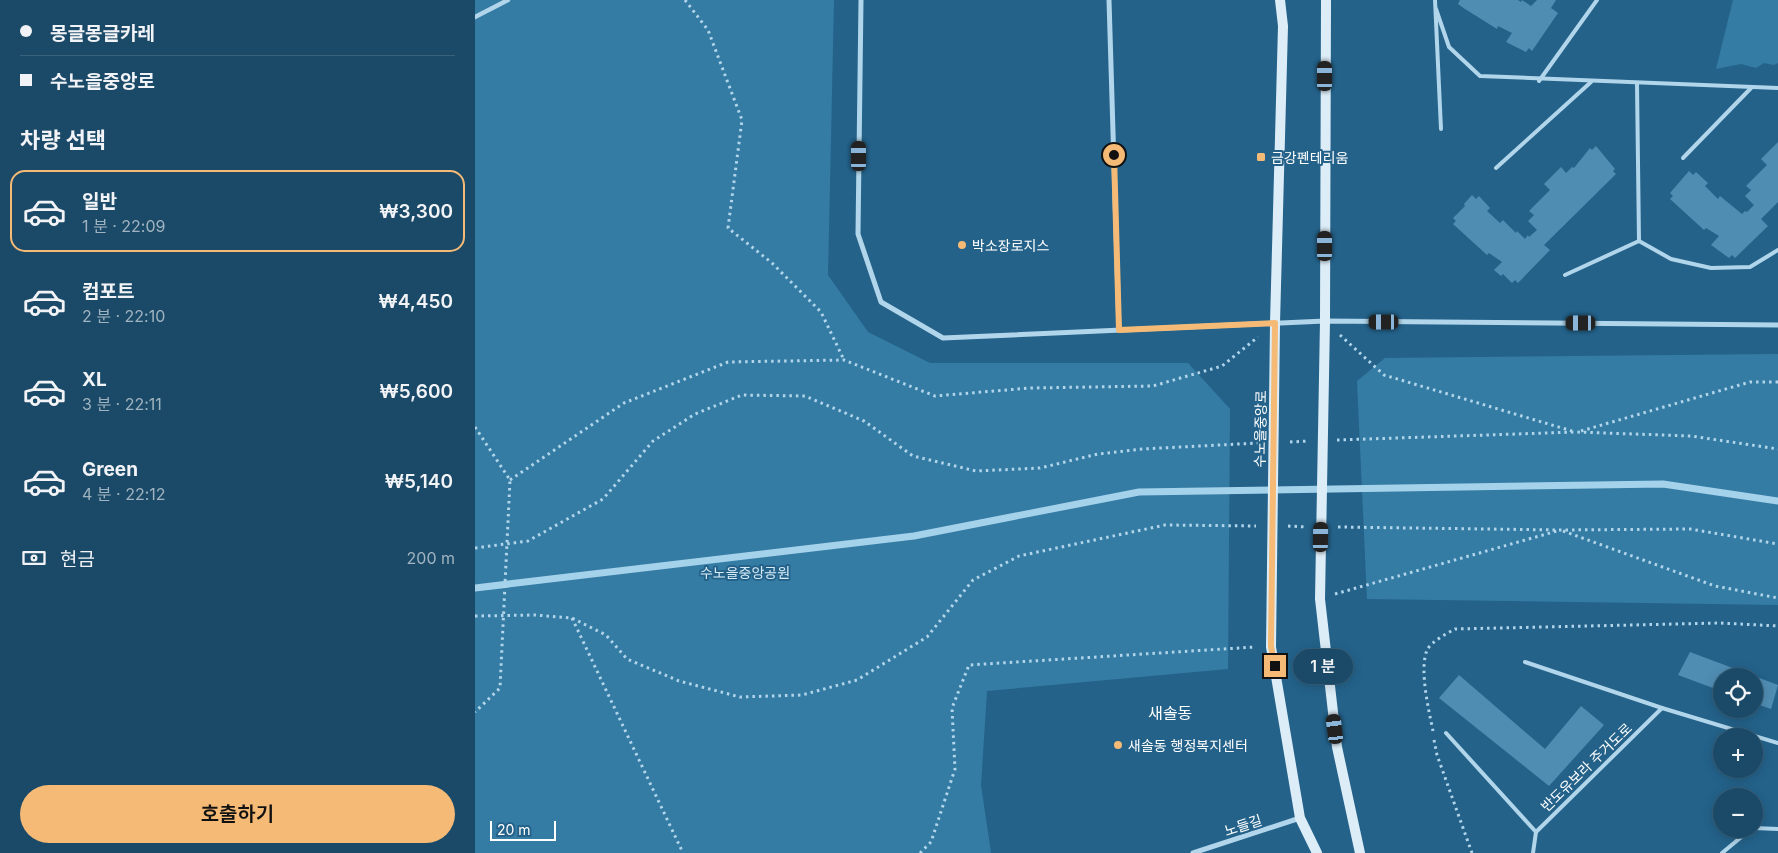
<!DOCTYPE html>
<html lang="ko">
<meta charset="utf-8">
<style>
body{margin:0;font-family:Inter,"Noto Sans KR",sans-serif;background:#24516e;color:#f1f3f6;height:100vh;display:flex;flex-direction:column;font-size:19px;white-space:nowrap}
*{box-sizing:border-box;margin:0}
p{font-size:16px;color:#a0b3c0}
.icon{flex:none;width:28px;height:28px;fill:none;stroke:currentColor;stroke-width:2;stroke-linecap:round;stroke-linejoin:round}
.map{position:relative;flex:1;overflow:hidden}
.side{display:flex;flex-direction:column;background:#1b4a68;width:475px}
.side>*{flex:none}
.top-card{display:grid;align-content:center;height:110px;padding:0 20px;background:#1b4a68}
.controls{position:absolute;left:1238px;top:668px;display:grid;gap:10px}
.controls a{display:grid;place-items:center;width:50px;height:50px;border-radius:50%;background:#1b4a68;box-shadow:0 2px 12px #0003,0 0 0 1px #39627c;font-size:25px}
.scale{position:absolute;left:15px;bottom:12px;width:66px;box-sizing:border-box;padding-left:5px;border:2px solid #fff;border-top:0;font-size:14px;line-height:18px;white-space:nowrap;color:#fff;-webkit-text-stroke:4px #24628a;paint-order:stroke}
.end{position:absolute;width:22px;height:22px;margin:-11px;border:6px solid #f5ba75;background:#111;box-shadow:0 0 0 2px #111}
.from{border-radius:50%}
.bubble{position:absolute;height:35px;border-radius:18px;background:#1b4a68;box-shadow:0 2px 12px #0003,0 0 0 1px #39627c;font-size:16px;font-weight:600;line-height:35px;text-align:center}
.car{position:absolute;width:15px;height:30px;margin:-15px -8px;border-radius:6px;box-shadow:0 0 4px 1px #0007;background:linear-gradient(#222 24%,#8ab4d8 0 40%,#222 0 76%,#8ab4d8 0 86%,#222 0)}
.top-card b{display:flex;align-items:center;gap:18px;height:48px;font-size:19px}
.top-card b+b{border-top:1px solid #39627c}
.top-card i{width:12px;height:12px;background:#f1f3f6}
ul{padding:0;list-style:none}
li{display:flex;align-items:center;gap:15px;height:82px;margin:0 10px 8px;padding:0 10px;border:2px solid transparent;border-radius:15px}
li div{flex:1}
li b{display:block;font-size:19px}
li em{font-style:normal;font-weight:600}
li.active{border-color:#f5ba75}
li>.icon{width:45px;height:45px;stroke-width:1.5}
h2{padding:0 20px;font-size:22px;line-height:60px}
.pay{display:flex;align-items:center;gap:12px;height:55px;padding:0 20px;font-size:19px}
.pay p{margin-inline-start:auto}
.button{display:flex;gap:10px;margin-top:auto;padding:10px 20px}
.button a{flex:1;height:58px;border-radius:30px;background:#f5ba75;color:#111;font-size:20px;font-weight:600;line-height:58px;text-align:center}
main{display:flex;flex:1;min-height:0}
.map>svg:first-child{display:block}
</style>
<main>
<section class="side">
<div class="top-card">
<b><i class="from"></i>몽글몽글카레</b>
<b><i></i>수노을중앙로</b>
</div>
<h2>차량 선택</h2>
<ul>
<li class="active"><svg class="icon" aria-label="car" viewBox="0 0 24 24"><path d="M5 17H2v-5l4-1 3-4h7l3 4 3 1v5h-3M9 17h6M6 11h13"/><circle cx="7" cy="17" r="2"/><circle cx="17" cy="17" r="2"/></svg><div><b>일반</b><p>1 분 · 22:09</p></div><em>₩3,300</em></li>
<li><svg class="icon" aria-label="car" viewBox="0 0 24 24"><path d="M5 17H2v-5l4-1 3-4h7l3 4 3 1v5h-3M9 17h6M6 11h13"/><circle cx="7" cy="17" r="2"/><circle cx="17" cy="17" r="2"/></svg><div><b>컴포트</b><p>2 분 · 22:10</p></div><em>₩4,450</em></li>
<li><svg class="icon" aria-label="car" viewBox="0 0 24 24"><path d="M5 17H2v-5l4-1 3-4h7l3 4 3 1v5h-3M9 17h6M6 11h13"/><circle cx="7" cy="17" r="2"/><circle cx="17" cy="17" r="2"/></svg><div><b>XL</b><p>3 분 · 22:11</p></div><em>₩5,600</em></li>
<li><svg class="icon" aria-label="car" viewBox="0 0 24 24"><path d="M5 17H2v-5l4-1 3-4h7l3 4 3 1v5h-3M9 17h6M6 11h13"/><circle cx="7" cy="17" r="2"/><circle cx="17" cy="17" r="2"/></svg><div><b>Green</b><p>4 분 · 22:12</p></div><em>₩5,140</em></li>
</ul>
<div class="pay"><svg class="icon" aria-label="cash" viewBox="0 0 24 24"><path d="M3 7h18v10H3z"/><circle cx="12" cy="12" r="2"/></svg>현금<p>200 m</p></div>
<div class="button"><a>호출하기</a></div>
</section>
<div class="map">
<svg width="1303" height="853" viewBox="0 0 1303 853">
<rect width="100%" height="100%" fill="#24628a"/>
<g fill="#357ca5">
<polygon points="0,0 359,0 353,275 393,332 455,363 713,363 755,409 753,669 512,691 506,785 516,853 0,853"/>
<polygon points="1258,0 1303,0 1303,63 1299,65 1289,63 1281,68 1266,64 1241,69"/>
<polygon points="1303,354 1303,605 892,599 882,381 910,358"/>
</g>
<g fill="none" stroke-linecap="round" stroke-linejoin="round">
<polyline stroke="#a5d2eb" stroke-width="7" points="0,588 439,536 664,492 1188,484 1303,501"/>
</g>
<g fill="#508db3">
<polygon points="985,0 1043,0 1046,2 1047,0 1056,6 1062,0 1081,0 1076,8 1083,13 1057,51 1054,48 1051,52 1031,42 1037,33 1023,26 1022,29 990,9 983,4"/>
<polygon points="1303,142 1303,202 1286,219 1293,226 1260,258 1257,255 1254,258 1236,245 1244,236 1231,228 1229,230 1195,199 1198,196 1195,193 1214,171 1218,175 1221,172 1233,183 1230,186 1243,199 1245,196 1267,214 1270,211 1272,212 1279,205 1270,196 1276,190 1271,186 1292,165 1286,159"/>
<polygon points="1121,146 1140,169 1138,171 1141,174 1069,245 1075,250 1043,283 1040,280 1037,283 1028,274 1026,276 1019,270 1027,262 1014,253 1012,255 978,224 981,221 978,218 990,206 989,204 997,195 1001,199 1004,196 1015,208 1012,211 1025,223 1028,220 1041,233 1042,231 1050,239 1053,235 1054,237 1062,230 1053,221 1059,215 1054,211 1075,190 1069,184 1086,167 1091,173 1097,167 1099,168 1115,148 1117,150"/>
<polygon points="1215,652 1303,685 1296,709 1279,703 1279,676 1246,676 1246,691 1203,675"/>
<polygon points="984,675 1070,749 1106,706 1129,725 1074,786 964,698"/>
</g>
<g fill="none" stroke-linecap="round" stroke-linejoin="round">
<g stroke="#b1d5ea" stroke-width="3" stroke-dasharray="2.5 4" stroke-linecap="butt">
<polyline points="210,0 233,30 267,120 253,228 297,263 346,312 369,360"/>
<polyline points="865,335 909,375 1097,431"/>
<polyline points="0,427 35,480 25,688 0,712"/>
<polyline points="1106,431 1275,382 1303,382"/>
<polyline points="862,440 1101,432 1216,436 1303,449"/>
<polyline points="815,442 833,441"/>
<polyline points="35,480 149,403 253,362 369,360 460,396 555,388 678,386 747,366 783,337"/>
<polyline points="813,526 831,527"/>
<polyline points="863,527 1085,530 1215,529 1303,544"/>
<polyline points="1088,531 1240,586 1303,598"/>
<polyline points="0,548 53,541 128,499 178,441 220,414 267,395 330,396 389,421 438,456 501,471 565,468 623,454 667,449 784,443"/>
<polyline points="860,594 1082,531"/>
<polyline points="0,616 60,615 97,618 131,635 152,659 204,681 265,697 327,695 382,680 452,637 498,580 544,556 690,525 781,526"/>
<polyline points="97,618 208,853"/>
<path d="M 958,731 C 954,711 944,670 952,650 C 957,641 971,634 980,629 L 1245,623 L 1303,626"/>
<polyline points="959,740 962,755 997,853"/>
<polyline points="445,853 456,842 480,769 477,708 494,665 780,647"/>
</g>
<g stroke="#b1d5ea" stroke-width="4">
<polyline points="960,0 966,129"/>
<polyline points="961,9 974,47 1005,76 1303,88"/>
<polyline points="1064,81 1122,0"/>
<polyline points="1162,84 1164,241"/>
<polyline points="1208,158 1277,87"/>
<polyline points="1021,168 1116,82"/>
<polyline points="1164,241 1196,259 1236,268 1275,267 1303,250"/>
<polyline points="1090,275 1164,241"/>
<polyline points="1050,662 1187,708"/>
<polyline points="971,733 1061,832 1187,708 1303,743"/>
<polyline points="1279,828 1303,829"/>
<polyline points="1058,853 1061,832"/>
<polyline points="1247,853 1276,829"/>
</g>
<polyline stroke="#b1d5ea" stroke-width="4.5" points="0,17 33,0"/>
<g stroke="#b1d5ea" stroke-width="5">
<polyline points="386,0 383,234 406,302 468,338 850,321 1303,325"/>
<polyline points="634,0 644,330"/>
<polyline points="718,853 825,818"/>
</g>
<g stroke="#dcedf8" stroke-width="10">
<polyline points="805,0 808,26 800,323 796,647 825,818 842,853"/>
<polyline points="851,0 850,321 845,599 862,747 885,853"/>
</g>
</g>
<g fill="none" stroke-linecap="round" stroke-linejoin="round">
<polyline stroke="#f5ba75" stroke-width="6" points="639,155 644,330 800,323 796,646 800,666"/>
</g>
<g fill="#f5ba75" stroke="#24628a" stroke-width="2">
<rect x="781" y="152" width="10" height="10" rx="2.5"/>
<circle cx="487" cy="245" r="5"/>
<circle cx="643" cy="745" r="5"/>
</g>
<g text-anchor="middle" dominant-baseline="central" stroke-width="4" stroke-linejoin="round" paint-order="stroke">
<g font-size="14" fill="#fff" stroke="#24628a" text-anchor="start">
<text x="796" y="157">금강펜테리움</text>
<text x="497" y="245">박소장로지스</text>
<text x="653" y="745">새솔동 행정복지센터</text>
</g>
<g font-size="14" fill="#fff" stroke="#24628a">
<text transform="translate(785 429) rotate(-89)">수노을중앙로</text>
<text transform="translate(1111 767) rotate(-44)">반도유보라 주거도로</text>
<text transform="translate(768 825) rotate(-18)">노들길</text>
</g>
<g font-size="14" fill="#d6ebf8" stroke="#24628a">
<text x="270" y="572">수노을중앙공원</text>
</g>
<g font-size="16" fill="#fff" stroke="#24628a">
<text x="695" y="713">새솔동</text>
</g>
</g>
</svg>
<div class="controls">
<a><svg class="icon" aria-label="locate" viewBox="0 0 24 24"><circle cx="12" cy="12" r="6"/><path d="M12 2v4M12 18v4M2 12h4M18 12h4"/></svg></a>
<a>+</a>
<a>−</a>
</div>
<div class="scale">20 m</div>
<i class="end from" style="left:639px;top:155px"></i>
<i class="end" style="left:800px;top:666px"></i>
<div class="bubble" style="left:818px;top:649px;width:60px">1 분</div>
<i class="car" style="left:850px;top:76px;rotate:0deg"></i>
<i class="car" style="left:384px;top:156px;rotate:0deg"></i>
<i class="car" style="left:850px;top:246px;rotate:0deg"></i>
<i class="car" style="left:909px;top:322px;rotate:270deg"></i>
<i class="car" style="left:1106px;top:323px;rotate:270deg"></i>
<i class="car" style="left:846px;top:537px;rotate:1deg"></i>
<i class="car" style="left:860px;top:729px;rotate:353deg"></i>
</div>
</main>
